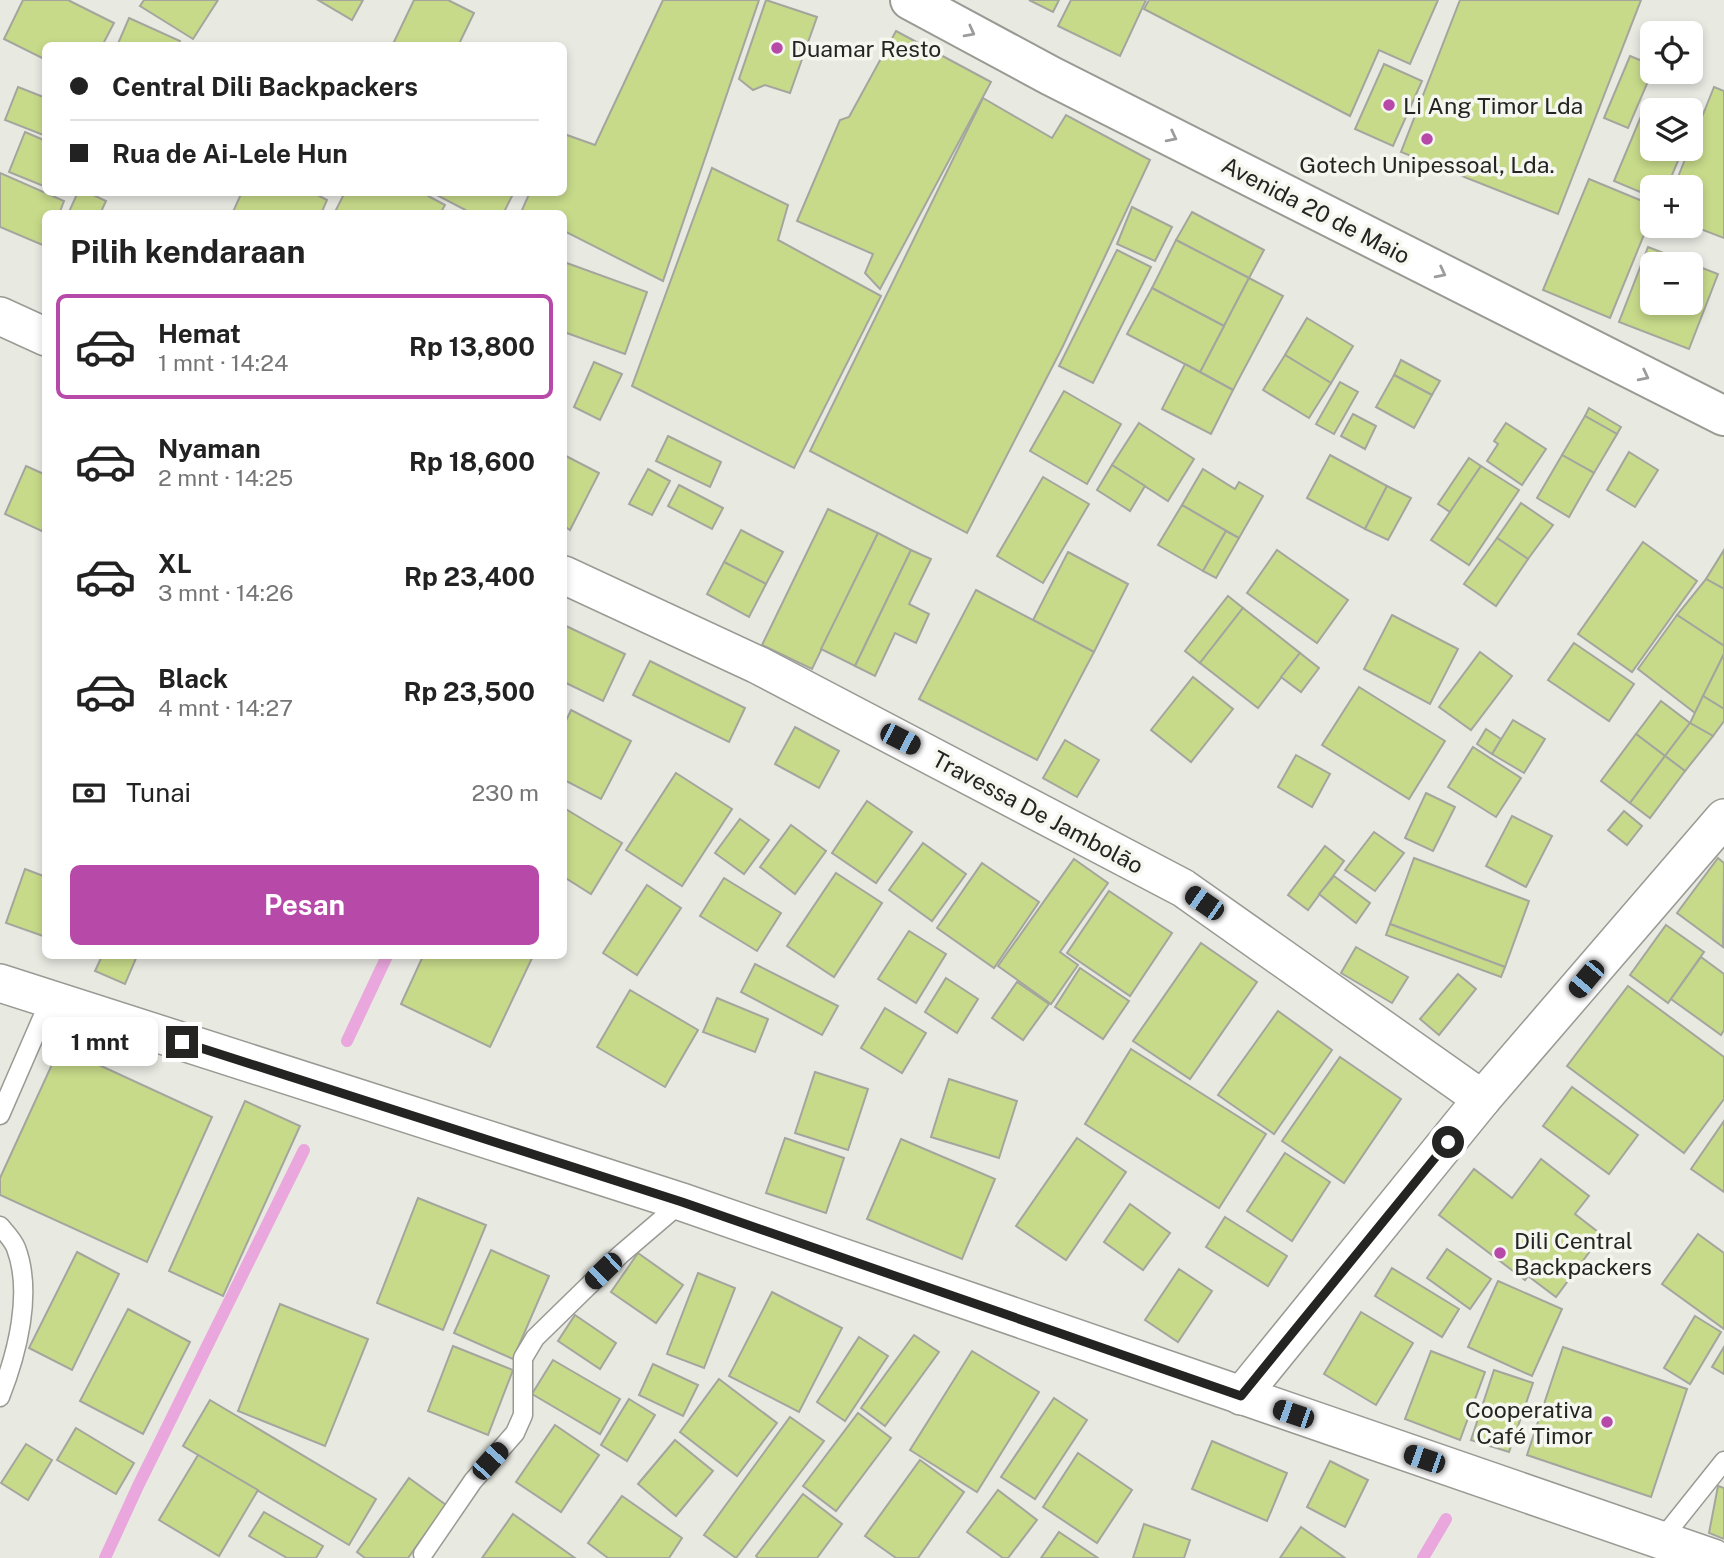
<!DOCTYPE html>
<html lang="id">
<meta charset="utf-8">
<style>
body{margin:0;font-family:"Public Sans",sans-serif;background:#f2f2f2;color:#222;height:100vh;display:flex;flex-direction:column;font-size:26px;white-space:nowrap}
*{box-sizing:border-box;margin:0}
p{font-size:23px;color:#767676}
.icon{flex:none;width:38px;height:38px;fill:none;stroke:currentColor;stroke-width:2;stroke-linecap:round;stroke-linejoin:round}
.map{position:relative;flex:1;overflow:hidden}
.panel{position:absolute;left:42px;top:210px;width:525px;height:749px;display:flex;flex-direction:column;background:#fff;border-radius:10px;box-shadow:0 4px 10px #0003}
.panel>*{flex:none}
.banner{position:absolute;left:42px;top:42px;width:525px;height:154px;border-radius:10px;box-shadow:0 4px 10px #0003;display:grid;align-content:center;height:154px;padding:0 28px;background:#fff}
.buttons{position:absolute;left:1640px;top:21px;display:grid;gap:14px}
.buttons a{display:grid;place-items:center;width:63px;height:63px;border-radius:10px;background:#fff;box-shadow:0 4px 10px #0003;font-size:35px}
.end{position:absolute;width:32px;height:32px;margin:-16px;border:9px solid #242422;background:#fff;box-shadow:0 0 0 4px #fff}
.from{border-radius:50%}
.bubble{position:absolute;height:49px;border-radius:10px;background:#fff;box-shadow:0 4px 10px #0003;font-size:23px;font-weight:700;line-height:49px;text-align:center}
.car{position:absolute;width:21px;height:42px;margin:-21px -10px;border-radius:9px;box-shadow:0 0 5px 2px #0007;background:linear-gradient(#222 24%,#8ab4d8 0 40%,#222 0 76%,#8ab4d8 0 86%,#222 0)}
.banner b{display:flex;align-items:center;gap:24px;height:66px;font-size:26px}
.banner b+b{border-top:2px solid #e0e0e0}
.banner i{width:18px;height:18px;background:#222}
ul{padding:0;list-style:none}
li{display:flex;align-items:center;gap:21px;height:105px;margin:0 14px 10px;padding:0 14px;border:4px solid transparent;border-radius:10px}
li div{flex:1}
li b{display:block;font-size:26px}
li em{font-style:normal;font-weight:700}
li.on{border-color:#b749a8}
li>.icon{width:63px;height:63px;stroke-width:1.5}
h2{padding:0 28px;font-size:32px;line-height:84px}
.pay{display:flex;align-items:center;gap:18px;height:77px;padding:0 28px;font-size:26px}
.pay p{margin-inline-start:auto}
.cta{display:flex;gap:14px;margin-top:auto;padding:14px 28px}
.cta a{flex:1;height:80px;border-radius:10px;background:#b749a8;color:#fff;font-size:28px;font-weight:700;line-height:80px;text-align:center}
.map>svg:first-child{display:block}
</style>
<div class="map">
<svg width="1724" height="1558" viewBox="0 0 1724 1558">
<rect width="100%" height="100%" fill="#e8eae2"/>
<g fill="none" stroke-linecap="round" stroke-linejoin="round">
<g stroke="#eaa7dd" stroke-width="12">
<polyline points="347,1041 387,956"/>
<polyline points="105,1558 138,1486 304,1150"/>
<polyline points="1423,1558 1446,1519"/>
</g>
</g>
<g fill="#c7da8a" stroke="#a4a69e" stroke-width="2" fill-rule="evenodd">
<polygon points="23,0 68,0 114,23 102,46 46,46 46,60 4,39"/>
<polygon points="144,0 218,0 193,39 140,6"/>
<polygon points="318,0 363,0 352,20"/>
<polygon points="414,0 448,0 474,13 458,46 392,46"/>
<polygon points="663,0 759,0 663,281 564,231 564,214 529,214 522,210 530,192 564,192 564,134 595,145"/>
<polygon points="766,0 817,17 790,93 765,85 753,90 739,79"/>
<polygon points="1029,0 1059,0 1053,12"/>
<polygon points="1071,0 1146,0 1120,56 1058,26"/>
<polygon points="1149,0 1438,0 1410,64 1379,50 1350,116 1144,9"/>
<polygon points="1460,0 1641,0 1558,214 1401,152"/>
<polygon points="129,18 180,41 178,46 117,46"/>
<polygon points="896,31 991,82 880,289 865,273 873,254 797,221 840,120 849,117"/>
<polygon points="1630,56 1652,65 1652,72 1628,128 1604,118"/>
<polygon points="1384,64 1422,81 1393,146 1355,129"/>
<polygon points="18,87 46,98 46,136 5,120"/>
<polygon points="1714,87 1724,91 1724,238 1690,225 1690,187 1674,187"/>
<polygon points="983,98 1052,138 1066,115 1150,160 1063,346 967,533 810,451"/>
<polygon points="1647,102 1666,110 1652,110 1652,149 1683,149 1667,187 1652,187 1652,197 1614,181"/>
<polygon points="25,132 46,141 46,187 9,172"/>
<polygon points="712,168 788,205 778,240 881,296 794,468 632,386"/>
<polygon points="0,173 64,201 59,214 46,214 45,246 0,227"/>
<polygon points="1589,179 1652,205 1652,215 1610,318 1543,290"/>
<polygon points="78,192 87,192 106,201 100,214 68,214"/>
<polygon points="242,192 312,192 327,200 321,214 232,214"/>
<polygon points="345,192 421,192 445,205 440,214 342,214 336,210"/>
<polygon points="431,192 514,192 503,214 473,214"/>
<polygon points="1132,207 1172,227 1155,261 1117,244"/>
<polygon points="1192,212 1264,250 1249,278 1176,240"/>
<polygon points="1176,240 1249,278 1224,326 1152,288"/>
<path d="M 1648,247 L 1718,274 L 1689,349 L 1619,322 ZM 1652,264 L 1690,264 L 1690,303 L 1652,303 Z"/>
<polygon points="1117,250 1151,267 1093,383 1059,366"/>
<polygon points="564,262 647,292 625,354 564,332"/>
<polygon points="1249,278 1283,296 1233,390 1200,372"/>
<polygon points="1152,288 1224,326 1200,372 1127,334"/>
<polygon points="1307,318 1353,346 1331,383 1285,355"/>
<polygon points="1285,355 1331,383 1309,418 1263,390"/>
<polygon points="1401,360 1440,381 1432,395 1394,375"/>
<polygon points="594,362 622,374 600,420 574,407"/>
<polygon points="1185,364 1233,390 1211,434 1162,409"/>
<polygon points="1394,375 1432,395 1414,428 1376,407"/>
<polygon points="1340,382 1358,392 1334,434 1316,424"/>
<polygon points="1064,391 1121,424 1087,484 1030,451"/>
<polygon points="1589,408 1621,427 1617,434 1585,416"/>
<polygon points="1353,414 1376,426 1365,449 1341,436"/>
<polygon points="1585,416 1617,434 1594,473 1562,455"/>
<polygon points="1139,423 1194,459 1168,501 1112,465"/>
<polygon points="1506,423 1546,449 1522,485 1487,461 1498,444 1494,441"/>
<polygon points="668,436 721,462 710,487 656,461"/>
<polygon points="1629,452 1658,470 1635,507 1607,490"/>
<polygon points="564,455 599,473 570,530 564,526"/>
<polygon points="1330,455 1387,486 1365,529 1307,498"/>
<polygon points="1562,455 1594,473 1569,517 1537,498"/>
<polygon points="1469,458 1481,466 1450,512 1438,504"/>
<polygon points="1112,465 1145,486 1130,511 1097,490"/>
<polygon points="26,466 46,475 46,533 5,514"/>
<polygon points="1481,466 1519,490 1469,565 1431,540"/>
<polygon points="648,469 670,481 652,515 629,504"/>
<polygon points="1203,469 1235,489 1239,482 1263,496 1239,538 1182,505"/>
<polygon points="1043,477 1089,504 1043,583 997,556"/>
<polygon points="679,485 723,508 712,529 668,506"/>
<polygon points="1387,486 1411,498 1388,540 1365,529"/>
<polygon points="1521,503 1553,525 1528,559 1497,538"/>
<polygon points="1182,505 1226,531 1203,571 1158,545"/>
<polygon points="828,509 878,533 812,669 762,645"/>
<polygon points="741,530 783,552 766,584 724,562"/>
<polygon points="1226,531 1239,538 1216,578 1203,571"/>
<polygon points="878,533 911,550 855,666 821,649"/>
<polygon points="1497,538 1528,559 1496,606 1464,584"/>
<polygon points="1643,542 1697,581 1632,672 1578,634"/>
<polygon points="911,550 931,559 909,604 929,614 916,643 895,633 875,676 855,666"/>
<polygon points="1277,550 1348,600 1317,643 1247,593"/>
<polygon points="1724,550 1724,589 1706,579"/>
<polygon points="1068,552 1128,584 1094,652 1033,620"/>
<polygon points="724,562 766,584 749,617 707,594"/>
<polygon points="1706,579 1724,589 1724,646 1677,615"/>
<polygon points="976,590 1094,652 1037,760 919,699"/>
<polygon points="1228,596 1243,608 1200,663 1185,651"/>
<polygon points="1243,608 1300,653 1258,708 1200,663"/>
<polygon points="1392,615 1458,649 1430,704 1364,669"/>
<polygon points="1677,615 1724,646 1724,654 1695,713 1638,669"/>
<polygon points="564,625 625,654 603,701 564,682"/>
<polygon points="1574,643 1634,684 1609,721 1548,680"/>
<polygon points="1480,652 1512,676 1471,730 1439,707"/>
<polygon points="1300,653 1319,668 1301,692 1281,677"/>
<polygon points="1724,654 1724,709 1703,696"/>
<polygon points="650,661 745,708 729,742 633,695"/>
<polygon points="1193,677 1233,709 1191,762 1151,730"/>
<polygon points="1359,687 1445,741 1409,799 1322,745"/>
<polygon points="1703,696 1724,709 1724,721 1713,736 1690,723"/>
<polygon points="1661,701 1690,723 1665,756 1636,734"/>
<polygon points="571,710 631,741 601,799 564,780 564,725"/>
<polygon points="1513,720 1545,739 1524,773 1492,754"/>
<polygon points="1690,723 1713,736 1685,771 1665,756"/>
<polygon points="795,727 839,751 819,788 775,764"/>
<polygon points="1486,729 1501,739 1492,754 1477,744"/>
<polygon points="1636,734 1665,756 1630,803 1601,781"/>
<polygon points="1065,740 1099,760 1077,797 1043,778"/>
<polygon points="1473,747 1521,778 1496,817 1448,787"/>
<polygon points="1296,755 1330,774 1312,807 1278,787"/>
<polygon points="1665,756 1685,771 1650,818 1630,803"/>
<polygon points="676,773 732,809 682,886 626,850"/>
<polygon points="1426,793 1455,807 1433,851 1405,838"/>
<polygon points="867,801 912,832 876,883 832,853"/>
<polygon points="564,808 622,843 591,894 564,877"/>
<polygon points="1624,811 1642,826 1627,845 1608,830"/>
<polygon points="1512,816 1552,836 1526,887 1486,866"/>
<polygon points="740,819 769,840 744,874 715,853"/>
<polygon points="791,825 826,851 795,894 760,867"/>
<polygon points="1374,832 1404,853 1375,891 1345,870"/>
<polygon points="923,843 966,874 932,921 889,890"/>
<polygon points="1325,846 1344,861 1308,910 1288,895"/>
<polygon points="1414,858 1529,901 1505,967 1390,924"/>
<polygon points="1718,858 1724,863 1723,947 1677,913"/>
<polygon points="1074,859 1108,883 1060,952 1078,965 1051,1004 998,966"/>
<polygon points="982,863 1039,902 994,968 937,928"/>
<polygon points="25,869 46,877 46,937 6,923"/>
<polygon points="836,873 882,903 834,977 787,946"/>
<polygon points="1334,876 1370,903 1356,923 1319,894"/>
<polygon points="724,878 781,913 757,951 700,916"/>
<polygon points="647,885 681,908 637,975 603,953"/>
<polygon points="1109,891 1172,933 1130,996 1067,953"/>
<polygon points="1390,924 1505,967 1501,977 1386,935"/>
<polygon points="1666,925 1704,952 1668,1003 1630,975"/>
<polygon points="909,931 946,954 916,1003 878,979"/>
<polygon points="1201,943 1257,982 1190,1079 1133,1041"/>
<polygon points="1356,947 1408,977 1392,1003 1341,973"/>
<polygon points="102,956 137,956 125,984 95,971"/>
<polygon points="423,956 533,956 490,1047 401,1004"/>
<polygon points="1701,957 1724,974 1724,1030 1721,1035 1671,999"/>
<polygon points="755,964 838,1006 822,1035 741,992"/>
<polygon points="1080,968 1129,1001 1103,1039 1055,1007"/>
<polygon points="1458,974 1476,989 1439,1035 1420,1019"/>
<polygon points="946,978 978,999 957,1033 925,1012"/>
<polygon points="1017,982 1049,1004 1023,1040 992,1018"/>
<polygon points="1628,986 1724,1057 1724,1099 1684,1153 1567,1066"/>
<polygon points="630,990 698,1030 665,1087 597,1047"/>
<polygon points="717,998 768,1019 755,1052 703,1032"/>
<polygon points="885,1008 926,1033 902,1073 861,1048"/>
<polygon points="1278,1011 1332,1050 1274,1134 1218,1095"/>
<polygon points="60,1047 212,1117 147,1262 0,1195 0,1178"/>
<polygon points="1131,1049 1266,1134 1219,1208 1085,1124"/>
<polygon points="1340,1057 1401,1099 1344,1183 1282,1141"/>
<polygon points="815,1072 868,1089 848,1150 795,1133"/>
<polygon points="949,1079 1017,1101 999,1158 931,1137"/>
<polygon points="1572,1087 1638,1135 1609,1174 1543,1126"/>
<polygon points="245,1101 300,1126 223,1296 169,1271"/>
<polygon points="1724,1121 1724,1192 1691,1169"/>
<polygon points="785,1138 844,1158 826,1213 766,1193"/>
<polygon points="1077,1138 1126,1172 1066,1260 1016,1226"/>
<polygon points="901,1139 995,1179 962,1259 867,1219"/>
<polygon points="1285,1153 1330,1182 1292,1241 1247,1211"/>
<polygon points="1541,1159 1589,1196 1575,1214 1602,1235 1556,1297 1528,1276 1525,1280 1439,1215 1474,1169 1512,1198"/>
<polygon points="418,1198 486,1225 443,1330 377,1303"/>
<polygon points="1130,1204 1170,1233 1143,1270 1104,1242"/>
<polygon points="1225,1217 1287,1256 1268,1286 1206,1247"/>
<polygon points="1698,1234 1724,1253 1724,1329 1662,1284"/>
<polygon points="1447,1249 1491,1279 1470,1309 1427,1278"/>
<polygon points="491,1250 549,1276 513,1359 454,1333"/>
<polygon points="77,1252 119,1274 72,1370 29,1348"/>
<polygon points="638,1253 683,1285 656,1323 611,1292"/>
<polygon points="1392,1268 1459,1309 1442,1337 1375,1296"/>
<polygon points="1179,1269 1212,1291 1178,1342 1145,1320"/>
<polygon points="698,1273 735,1288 704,1368 667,1354"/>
<polygon points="1498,1281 1562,1309 1532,1376 1468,1347"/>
<polygon points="772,1292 842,1328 799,1412 729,1376"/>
<polygon points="280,1304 368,1339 325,1446 238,1411"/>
<polygon points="128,1309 190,1342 143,1434 80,1401"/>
<polygon points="1361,1312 1413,1343 1376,1405 1324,1374"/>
<polygon points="575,1315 616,1343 600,1369 558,1341"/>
<polygon points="1695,1316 1721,1332 1690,1384 1664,1368"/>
<polygon points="914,1335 939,1352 885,1426 861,1408"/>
<polygon points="859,1337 888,1356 845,1421 817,1402"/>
<polygon points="453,1346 513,1370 488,1435 428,1411"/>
<polygon points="1563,1347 1687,1389 1651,1497 1527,1455"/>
<polygon points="1724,1347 1724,1374 1712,1367"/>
<polygon points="972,1351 1039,1392 977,1492 910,1450"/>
<polygon points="1431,1351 1485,1372 1460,1440 1405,1419"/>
<polygon points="553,1360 620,1399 600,1434 532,1394"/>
<polygon points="653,1364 698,1385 683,1416 639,1395"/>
<polygon points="1494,1370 1533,1383 1509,1452 1471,1440"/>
<polygon points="719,1379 777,1423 737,1476 680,1432"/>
<polygon points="1054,1398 1087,1420 1035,1499 1001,1477"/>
<polygon points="629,1399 655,1415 627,1461 601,1445"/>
<polygon points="210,1400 376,1499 349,1545 183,1446"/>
<polygon points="858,1413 891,1438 836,1511 803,1486"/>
<polygon points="790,1417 824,1441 736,1558 704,1535"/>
<polygon points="555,1425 599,1455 561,1512 516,1482"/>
<polygon points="76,1428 134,1463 116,1494 57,1460"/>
<polygon points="675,1440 713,1471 676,1516 638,1484"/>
<polygon points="1212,1441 1287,1473 1267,1521 1192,1489"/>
<polygon points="26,1444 52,1460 28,1500 1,1483"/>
<polygon points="1078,1453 1132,1490 1097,1543 1043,1507"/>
<polygon points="198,1455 258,1490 219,1556 159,1520"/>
<polygon points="920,1460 964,1492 918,1558 896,1558 865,1536"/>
<polygon points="1330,1461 1368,1480 1345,1527 1307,1507"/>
<polygon points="409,1478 446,1505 408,1558 365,1558 357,1552"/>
<polygon points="1718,1486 1724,1488 1724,1539 1709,1533"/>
<polygon points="998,1490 1037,1520 1008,1558 1003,1558 967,1532"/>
<polygon points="803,1494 842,1524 817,1558 758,1558 756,1556"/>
<polygon points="622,1496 682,1538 669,1558 608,1558 588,1543"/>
<polygon points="264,1512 323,1546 316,1558 287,1558 249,1536"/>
<polygon points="513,1514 575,1558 482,1558"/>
<polygon points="1144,1524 1190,1540 1184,1558 1133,1558"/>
<polygon points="1301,1527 1345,1558 1280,1558"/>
<polygon points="1059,1532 1098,1558 1041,1558"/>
</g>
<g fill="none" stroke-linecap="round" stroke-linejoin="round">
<defs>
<g id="service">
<polyline points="0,1115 50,1000"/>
<path d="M 0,1226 C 5,1232 13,1240 16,1248 C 33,1293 17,1354 0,1397"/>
<polyline points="1661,1540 1724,1461"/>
<polyline points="423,1554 473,1481 515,1433 523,1415 523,1358 535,1338 620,1255 682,1202"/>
</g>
<g id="minor">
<polyline points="0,316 46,337"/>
<polyline points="564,575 758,665 1183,888 1482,1099"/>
<polyline points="0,983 682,1202 1713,1558"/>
<polyline points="1241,1396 1482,1099 1724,818"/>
</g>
<polyline id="secondary" points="910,0 1051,76 1724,416"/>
</defs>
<use href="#service" stroke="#989a93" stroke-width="21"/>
<use href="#minor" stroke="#989a93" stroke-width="40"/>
<use href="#secondary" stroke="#989a93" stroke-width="42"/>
<use href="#service" stroke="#fff" stroke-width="18"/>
<use href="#minor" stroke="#fff" stroke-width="37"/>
<use href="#secondary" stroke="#fff" stroke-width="38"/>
</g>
<defs><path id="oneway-chevron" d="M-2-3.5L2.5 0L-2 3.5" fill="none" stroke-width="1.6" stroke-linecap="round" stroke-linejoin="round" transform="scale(1.75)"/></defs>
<g stroke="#9c9c9c">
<use href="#oneway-chevron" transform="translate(970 32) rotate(28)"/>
<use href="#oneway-chevron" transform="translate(1172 137) rotate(27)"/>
<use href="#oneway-chevron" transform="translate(1441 273) rotate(27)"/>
<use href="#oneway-chevron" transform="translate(1644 376) rotate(27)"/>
</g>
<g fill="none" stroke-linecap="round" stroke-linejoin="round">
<polyline stroke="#242422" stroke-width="9" points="182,1042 682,1202 1241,1396 1448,1142"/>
</g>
<g fill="#b749a8" stroke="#f5f7ef" stroke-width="2.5">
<circle cx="777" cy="48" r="7"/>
<circle cx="1389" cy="105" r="7"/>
<circle cx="1427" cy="139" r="7"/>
<circle cx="1500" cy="1253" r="7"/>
<circle cx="1607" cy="1422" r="7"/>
</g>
<g text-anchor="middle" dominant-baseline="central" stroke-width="7" stroke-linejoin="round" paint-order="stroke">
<g font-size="23" fill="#242422" stroke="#f5f7ef" text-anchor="start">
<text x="791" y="48">Duamar Resto</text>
<text x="1403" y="105">Li Ang Timor Lda</text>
<text x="1427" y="164" text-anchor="middle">Gotech Unipessoal, Lda.</text>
<text x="1514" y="1240">Dili Central<tspan x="1514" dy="26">Backpackers</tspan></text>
<text x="1593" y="1409" text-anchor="end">Cooperativa<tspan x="1593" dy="26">Café Timor</tspan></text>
</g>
<g font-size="23" fill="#242422" stroke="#f5f7ef">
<text transform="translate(1316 210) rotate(27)">Avenida 20 de Maio</text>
<text transform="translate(1038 812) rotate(28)">Travessa De Jambolão</text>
</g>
</g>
</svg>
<div class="buttons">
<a><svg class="icon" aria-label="locate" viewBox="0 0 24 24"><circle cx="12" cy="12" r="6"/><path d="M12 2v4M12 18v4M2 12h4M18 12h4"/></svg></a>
<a><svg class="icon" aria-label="layers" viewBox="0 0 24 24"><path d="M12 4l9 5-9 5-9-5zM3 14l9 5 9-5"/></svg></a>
<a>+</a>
<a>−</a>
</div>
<i class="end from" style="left:1448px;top:1142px"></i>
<i class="end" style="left:182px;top:1042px"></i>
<div class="bubble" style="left:42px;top:1017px;width:116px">1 mnt</div>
<i class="car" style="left:900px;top:739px;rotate:117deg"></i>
<i class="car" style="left:1204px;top:903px;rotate:305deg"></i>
<i class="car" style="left:1586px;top:979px;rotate:220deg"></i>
<i class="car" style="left:603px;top:1271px;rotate:226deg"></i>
<i class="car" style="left:1293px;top:1414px;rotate:289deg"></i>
<i class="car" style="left:1424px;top:1459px;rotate:289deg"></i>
<i class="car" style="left:490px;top:1461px;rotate:42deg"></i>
<div class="banner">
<b><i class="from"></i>Central Dili Backpackers</b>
<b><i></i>Rua de Ai-Lele Hun</b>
</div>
<section class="panel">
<h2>Pilih kendaraan</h2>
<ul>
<li class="on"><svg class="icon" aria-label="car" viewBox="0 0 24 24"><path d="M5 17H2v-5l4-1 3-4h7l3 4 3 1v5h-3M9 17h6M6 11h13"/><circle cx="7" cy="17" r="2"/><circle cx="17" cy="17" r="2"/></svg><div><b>Hemat</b><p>1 mnt · 14:24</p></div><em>Rp 13,800</em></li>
<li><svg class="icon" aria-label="car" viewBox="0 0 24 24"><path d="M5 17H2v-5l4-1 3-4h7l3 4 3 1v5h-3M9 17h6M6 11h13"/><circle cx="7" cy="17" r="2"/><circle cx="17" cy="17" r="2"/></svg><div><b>Nyaman</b><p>2 mnt · 14:25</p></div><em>Rp 18,600</em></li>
<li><svg class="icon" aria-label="car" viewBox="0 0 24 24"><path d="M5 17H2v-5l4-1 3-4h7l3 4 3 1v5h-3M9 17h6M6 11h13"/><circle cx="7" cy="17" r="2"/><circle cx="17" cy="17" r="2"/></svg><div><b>XL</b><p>3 mnt · 14:26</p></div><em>Rp 23,400</em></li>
<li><svg class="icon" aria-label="car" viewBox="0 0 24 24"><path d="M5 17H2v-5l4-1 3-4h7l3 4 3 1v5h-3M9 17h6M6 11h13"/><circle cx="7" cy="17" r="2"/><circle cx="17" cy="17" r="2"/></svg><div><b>Black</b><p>4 mnt · 14:27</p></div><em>Rp 23,500</em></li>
</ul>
<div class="pay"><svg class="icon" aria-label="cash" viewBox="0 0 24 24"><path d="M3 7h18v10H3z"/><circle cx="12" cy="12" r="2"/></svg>Tunai<p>230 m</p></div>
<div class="cta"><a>Pesan</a></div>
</section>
</div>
